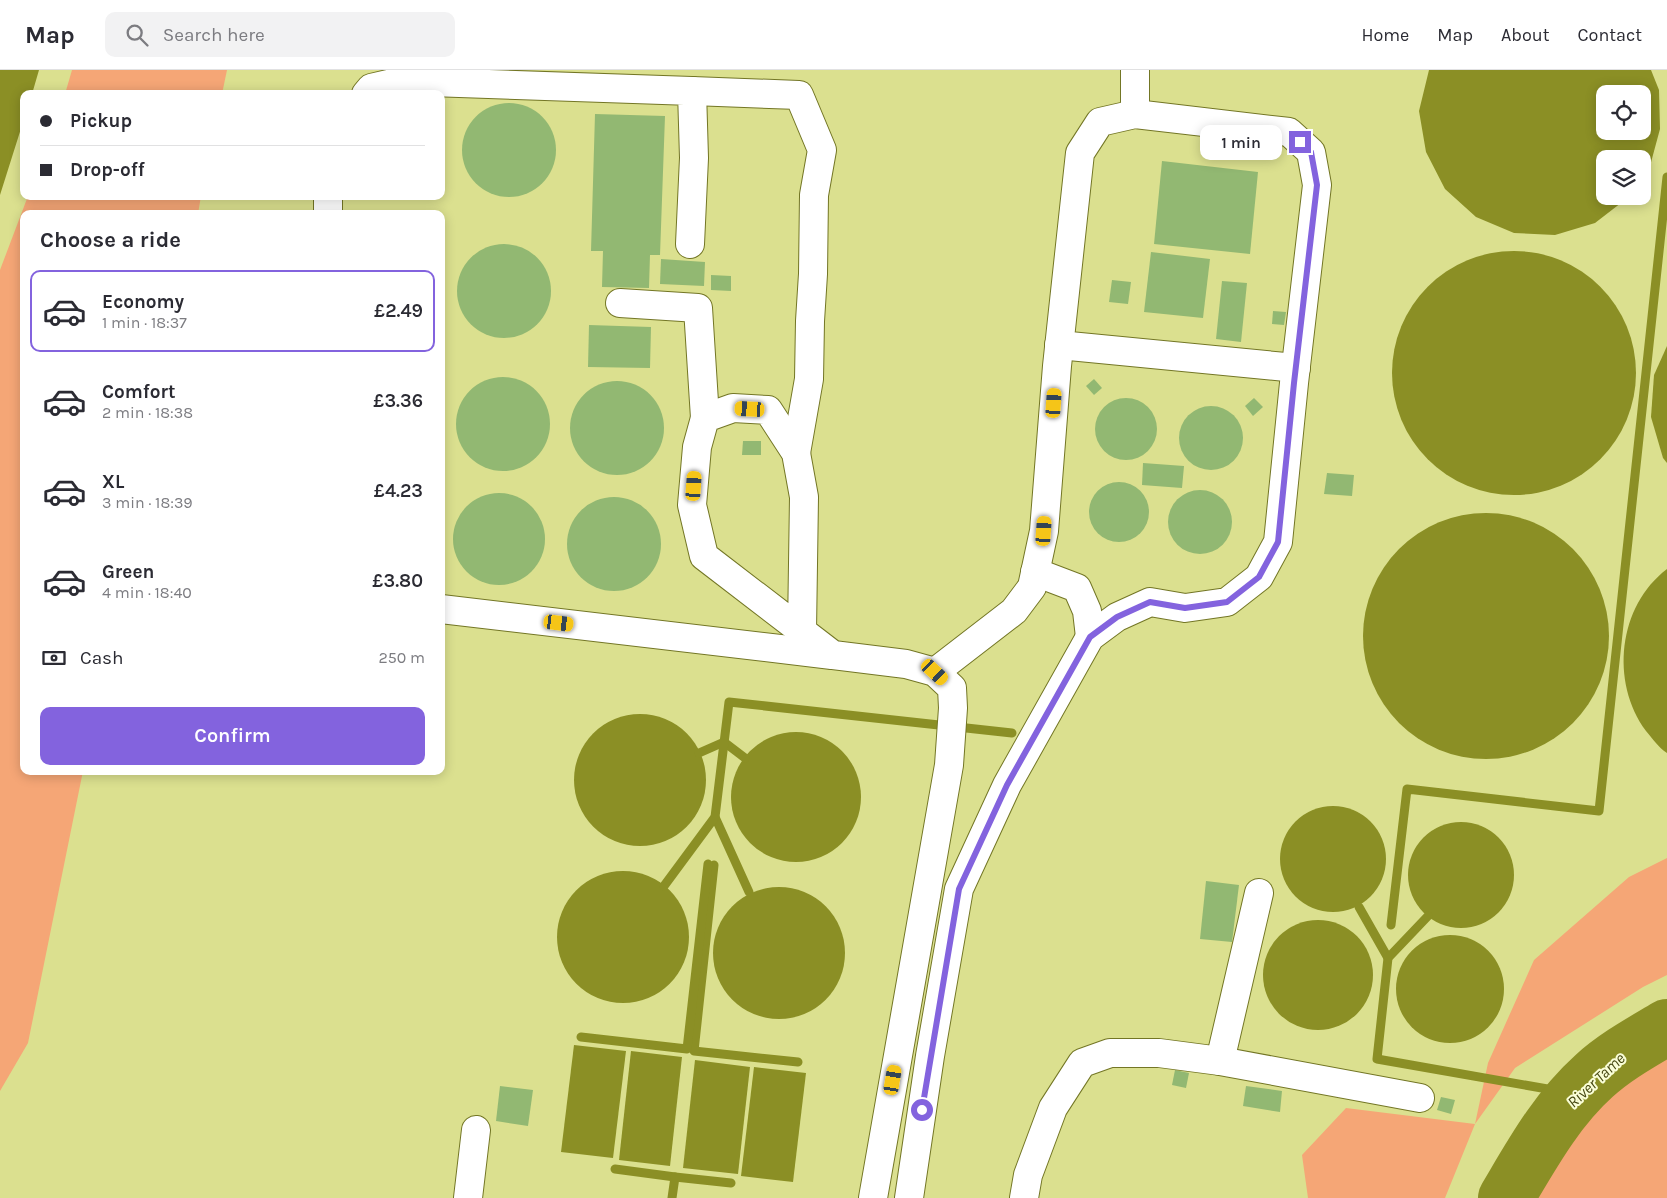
<!DOCTYPE html>
<meta charset="utf-8">
<style>
body{margin:0;font-family:Karla,sans-serif;background:#f2f2f3;color:#2b2b33;height:100vh;display:flex;flex-direction:column;font-size:19px;white-space:nowrap}
*{box-sizing:border-box;margin:0}
p{font-size:16px;color:#7c7c81}
.icon{flex:none;width:28px;height:28px;fill:none;stroke:currentColor;stroke-width:2;stroke-linecap:round;stroke-linejoin:round}
.map{position:relative;flex:1;overflow:hidden}
.sheet{position:absolute;left:20px;top:140px;width:425px;height:565px;display:flex;flex-direction:column;background:#fff;border-radius:10px;box-shadow:0 2px 12px #0003}
.sheet>*{flex:none}
.guide{position:absolute;left:20px;top:20px;width:425px;height:110px;border-radius:10px;box-shadow:0 2px 12px #0003;display:grid;align-content:center;height:110px;padding:0 20px;background:#fff}
.fabs{position:absolute;left:1596px;top:15px;display:grid;gap:10px}
.fabs a{display:grid;place-items:center;width:55px;height:55px;border-radius:10px;background:#fff;box-shadow:0 2px 12px #0003;font-size:25px}
.end{position:absolute;width:22px;height:22px;margin:-11px;border:6px solid #8363de;background:#fff;box-shadow:0 0 0 2px #fff}
.from{border-radius:50%}
.bubble{position:absolute;height:35px;border-radius:10px;background:#fff;box-shadow:0 2px 12px #0003;font-size:16px;font-weight:600;line-height:35px;text-align:center}
.car{position:absolute;width:15px;height:30px;margin:-15px -8px;border-radius:6px;box-shadow:0 0 4px 1px #0007;background:linear-gradient(#f5c518 24%,#345 0 40%,#f5c518 0 76%,#345 0 86%,#f5c518 0)}
.guide b{display:flex;align-items:center;gap:18px;height:48px;font-size:19px}
.guide b+b{border-top:1px solid #e1e1e2}
.guide i{width:12px;height:12px;background:#2b2b33}
ul{padding:0;list-style:none}
li{display:flex;align-items:center;gap:15px;height:82px;margin:0 10px 8px;padding:0 10px;border:2px solid transparent;border-radius:10px}
li div{flex:1}
li b{display:block;font-size:19px}
li em{font-style:normal;font-weight:600}
li.on{border-color:#8363de}
li>.icon{width:45px;height:45px;stroke-width:1.5}
h2{padding:0 20px;font-size:22px;line-height:60px}
.pay{display:flex;align-items:center;gap:12px;height:55px;padding:0 20px;font-size:19px}
.pay p{margin-inline-start:auto}
.button{display:flex;gap:10px;margin-top:auto;padding:10px 20px}
.button a{flex:1;height:58px;border-radius:10px;background:#8363de;color:#fff;font-size:20px;font-weight:600;line-height:58px;text-align:center}
header{display:flex;align-items:center;gap:30px;box-sizing:border-box;height:70px;padding:0 25px;background:#fff;border-bottom:1px solid #e1e1e2}
header strong{font-size:24px}
nav{display:flex;gap:28px;margin-inline-start:auto;font-size:18px}
.search{width:350px;height:45px;background:#f2f2f3;display:flex;align-items:center;gap:12px;box-sizing:border-box;padding:0 18px;border-radius:10px;color:#7c7c81;font-size:19px}
.map>svg:first-child{display:block}
</style>
<header>
<strong>Map</strong>
<div class="search"><svg class="icon" aria-label="search" viewBox="0 0 24 24"><circle cx="10" cy="10" r="6"/><path d="M15 15l6 6"/></svg>Search here</div>
<nav><a>Home</a><a>Map</a><a>About</a><a>Contact</a></nav>
</header>
<div class="map">
<svg width="1667" height="1128" viewBox="0 0 1667 1128">
<rect width="100%" height="100%" fill="#dbe08f"/>
<g fill="#f5a676">
<polygon points="72,0 227,0 222,24 65,24"/>
<polygon points="28,126 201,126 198,144 24,144 24,701 83,701 28,973 0,1021 0,200"/>
<polygon points="1667,788 1667,905 1643,917 1515,998 1475,1054 1445,1128 1308,1128 1302,1085 1346,1038 1475,1054 1488,993 1534,890 1629,807"/>
<path d="M 1667,957 L 1667,1128 L 1506,1128 C 1532,1085 1556,1040 1594,1006 C 1616,986 1642,972 1667,957 Z"/>
</g>
<g fill="#8b8f25" fill-rule="evenodd">
<polygon points="0,0 39,0 32,24 24,24 24,49 0,125"/>
<path d="M 1429,0 L 1651,0 L 1659,20 L 1660,59 L 1650,96 L 1643,107 L 1642,89 L 1605,89 L 1605,126 L 1630,126 L 1595,153 L 1555,165 L 1514,163 L 1476,147 L 1445,119 L 1426,82 L 1419,41 ZM 1605,24 L 1642,24 L 1642,61 L 1605,61 Z"/>
<circle cx="1514" cy="303" r="122"/>
<polygon points="1667,276 1667,393 1663,388 1651,347 1654,305"/>
<circle cx="1486" cy="566" r="123"/>
<path d="M 1667,499 L 1667,683 C 1658,677 1653,669 1646,661 C 1610,612 1618,536 1667,499 Z"/>
<circle cx="640" cy="710" r="66"/>
<circle cx="796" cy="727" r="65"/>
<circle cx="1333" cy="789" r="53"/>
<circle cx="1461" cy="805" r="53"/>
<circle cx="623" cy="867" r="66"/>
<circle cx="779" cy="883" r="66"/>
<circle cx="1318" cy="905" r="55"/>
<circle cx="1450" cy="919" r="54"/>
<polygon points="574,975 626,981 613,1088 561,1082"/>
<polygon points="631,981 682,987 670,1096 619,1090"/>
<polygon points="695,990 750,997 738,1104 683,1098"/>
<polygon points="754,997 806,1003 793,1112 741,1106"/>
</g>
<g fill="none" stroke-linecap="round" stroke-linejoin="round">
<g stroke="#8b8f25" stroke-width="9">
<polyline points="699,683 724,672 745,688"/>
<polyline points="715,747 749,822"/>
<polyline points="714,795 694,981 798,992"/>
<polyline points="664,816 715,747 729,632 1012,663"/>
<polyline points="1359,837 1388,888"/>
<polyline points="1428,846 1388,888 1377,989 1576,1024"/>
<polyline points="1391,855 1407,719 1599,741 1667,107"/>
<polyline points="581,967 687,979 708,794"/>
<polyline points="615,1099 675,1107"/>
<polyline points="672,1128 675,1107 731,1113"/>
</g>
<path stroke="#8b8f25" stroke-width="56" d="M 1506,1128 C 1531,1086 1556,1040 1594,1006 C 1616,986 1642,972 1667,957"/>
</g>
<g fill="#92b872">
<circle cx="509" cy="80" r="47"/>
<polygon points="595,44 665,46 660,185 650,185 649,218 602,217 603,181 591,181"/>
<polygon points="1162,91 1258,102 1250,184 1154,174"/>
<circle cx="504" cy="221" r="47"/>
<polygon points="1151,182 1210,189 1203,248 1144,242"/>
<polygon points="661,189 705,192 704,216 660,214"/>
<polygon points="711,205 731,206 731,221 711,220"/>
<polygon points="1112,210 1131,212 1128,234 1109,232"/>
<polygon points="1222,211 1247,213 1241,272 1216,269"/>
<polygon points="1273,241 1286,242 1284,255 1272,254"/>
<polygon points="589,255 651,257 650,298 588,297"/>
<circle cx="503" cy="354" r="47"/>
<polygon points="1094,309 1102,318 1094,325 1086,316"/>
<circle cx="617" cy="358" r="47"/>
<circle cx="1126" cy="359" r="31"/>
<polygon points="1254,328 1263,337 1253,346 1245,336"/>
<circle cx="1211" cy="368" r="32"/>
<polygon points="743,371 761,371 761,385 742,385"/>
<polygon points="1143,393 1184,396 1182,418 1142,415"/>
<polygon points="1327,403 1354,405 1352,426 1324,424"/>
<circle cx="1119" cy="442" r="30"/>
<circle cx="1200" cy="452" r="32"/>
<circle cx="499" cy="469" r="46"/>
<circle cx="614" cy="474" r="47"/>
<polygon points="1206,811 1239,815 1232,872 1200,869"/>
<polygon points="1175,1000 1189,1003 1186,1018 1172,1015"/>
<polygon points="500,1016 533,1020 528,1056 496,1051"/>
<polygon points="1246,1016 1282,1021 1280,1042 1243,1036"/>
<polygon points="1441,1027 1455,1030 1451,1044 1437,1040"/>
</g>
<g fill="none" stroke-linecap="round" stroke-linejoin="round">
<defs>
<g id="minor">
<polyline points="692,21 799,25 822,80 814,125 813,204 810,251 809,309 796,383"/>
<polyline points="366,24 371,18 401,11 692,21 694,88 690,174"/>
<polyline points="1135,44 1135,0"/>
<polyline points="328,144 328,126"/>
<polyline points="620,233 698,238 705,348"/>
<polyline points="1059,275 1296,298"/>
<polyline points="1035,502 1077,518 1087,541 1090,567"/>
<polyline points="441,539 832,585"/>
<polyline points="802,561 804,427 796,383 768,340 733,338 705,348 697,377 692,435 704,486 833,585 906,594 935,602 952,618 953,638 949,695 873,1128"/>
<polyline points="1220,991 1259,823"/>
<polyline points="468,1128 476,1060"/>
<polyline points="909,1128 930,986 959,819 1007,715 1090,567 1117,547 1150,532 1185,538 1227,532 1259,507 1278,472 1294,313 1317,115 1311,82 1289,62 1135,44 1100,52 1080,83 1057,296 1044,461 1032,517 1014,541 935,602"/>
<polyline points="1024,1128 1028,1105 1053,1038 1082,993 1110,983 1159,983 1220,991 1420,1028"/>
</g>
</defs>
<use href="#minor" stroke="#737625" stroke-width="30"/>
<use href="#minor" stroke="#fff" stroke-width="28"/>
</g>
<g fill="none" stroke-linecap="round" stroke-linejoin="round">
<polyline stroke="#8363de" stroke-width="6" points="922,1040 959,819 1007,715 1090,567 1117,547 1150,532 1185,538 1227,532 1259,507 1278,472 1294,313 1317,115 1311,82 1300,72"/>
</g>
<g text-anchor="middle" dominant-baseline="central" stroke-width="4" stroke-linejoin="round" paint-order="stroke">
<g font-size="16" font-style="italic" fill="#474913" stroke="#fafed7">
<text transform="translate(1596 1010) rotate(-43)">River Tame</text>
</g>
</g>
</svg>
<div class="fabs">
<a><svg class="icon" aria-label="locate" viewBox="0 0 24 24"><circle cx="12" cy="12" r="6"/><path d="M12 2v4M12 18v4M2 12h4M18 12h4"/></svg></a>
<a><svg class="icon" aria-label="layers" viewBox="0 0 24 24"><path d="M12 4l9 5-9 5-9-5zM3 14l9 5 9-5"/></svg></a>
</div>
<i class="end from" style="left:922px;top:1040px"></i>
<i class="end" style="left:1300px;top:72px"></i>
<div class="bubble" style="left:1200px;top:55px;width:82px">1 min</div>
<i class="car" style="left:1054px;top:333px;rotate:4deg"></i>
<i class="car" style="left:750px;top:339px;rotate:273deg"></i>
<i class="car" style="left:694px;top:416px;rotate:4deg"></i>
<i class="car" style="left:1044px;top:461px;rotate:4deg"></i>
<i class="car" style="left:559px;top:553px;rotate:97deg"></i>
<i class="car" style="left:935px;top:602px;rotate:133deg"></i>
<i class="car" style="left:893px;top:1010px;rotate:10deg"></i>
<div class="guide">
<b><i class="from"></i>Pickup</b>
<b><i></i>Drop-off</b>
</div>
<section class="sheet">
<h2>Choose a ride</h2>
<ul>
<li class="on"><svg class="icon" aria-label="car" viewBox="0 0 24 24"><path d="M5 17H2v-5l4-1 3-4h7l3 4 3 1v5h-3M9 17h6M6 11h13"/><circle cx="7" cy="17" r="2"/><circle cx="17" cy="17" r="2"/></svg><div><b>Economy</b><p>1 min · 18:37</p></div><em>£2.49</em></li>
<li><svg class="icon" aria-label="car" viewBox="0 0 24 24"><path d="M5 17H2v-5l4-1 3-4h7l3 4 3 1v5h-3M9 17h6M6 11h13"/><circle cx="7" cy="17" r="2"/><circle cx="17" cy="17" r="2"/></svg><div><b>Comfort</b><p>2 min · 18:38</p></div><em>£3.36</em></li>
<li><svg class="icon" aria-label="car" viewBox="0 0 24 24"><path d="M5 17H2v-5l4-1 3-4h7l3 4 3 1v5h-3M9 17h6M6 11h13"/><circle cx="7" cy="17" r="2"/><circle cx="17" cy="17" r="2"/></svg><div><b>XL</b><p>3 min · 18:39</p></div><em>£4.23</em></li>
<li><svg class="icon" aria-label="car" viewBox="0 0 24 24"><path d="M5 17H2v-5l4-1 3-4h7l3 4 3 1v5h-3M9 17h6M6 11h13"/><circle cx="7" cy="17" r="2"/><circle cx="17" cy="17" r="2"/></svg><div><b>Green</b><p>4 min · 18:40</p></div><em>£3.80</em></li>
</ul>
<div class="pay"><svg class="icon" aria-label="cash" viewBox="0 0 24 24"><path d="M3 7h18v10H3z"/><circle cx="12" cy="12" r="2"/></svg>Cash<p>250 m</p></div>
<div class="button"><a>Confirm</a></div>
</section>
</div>
